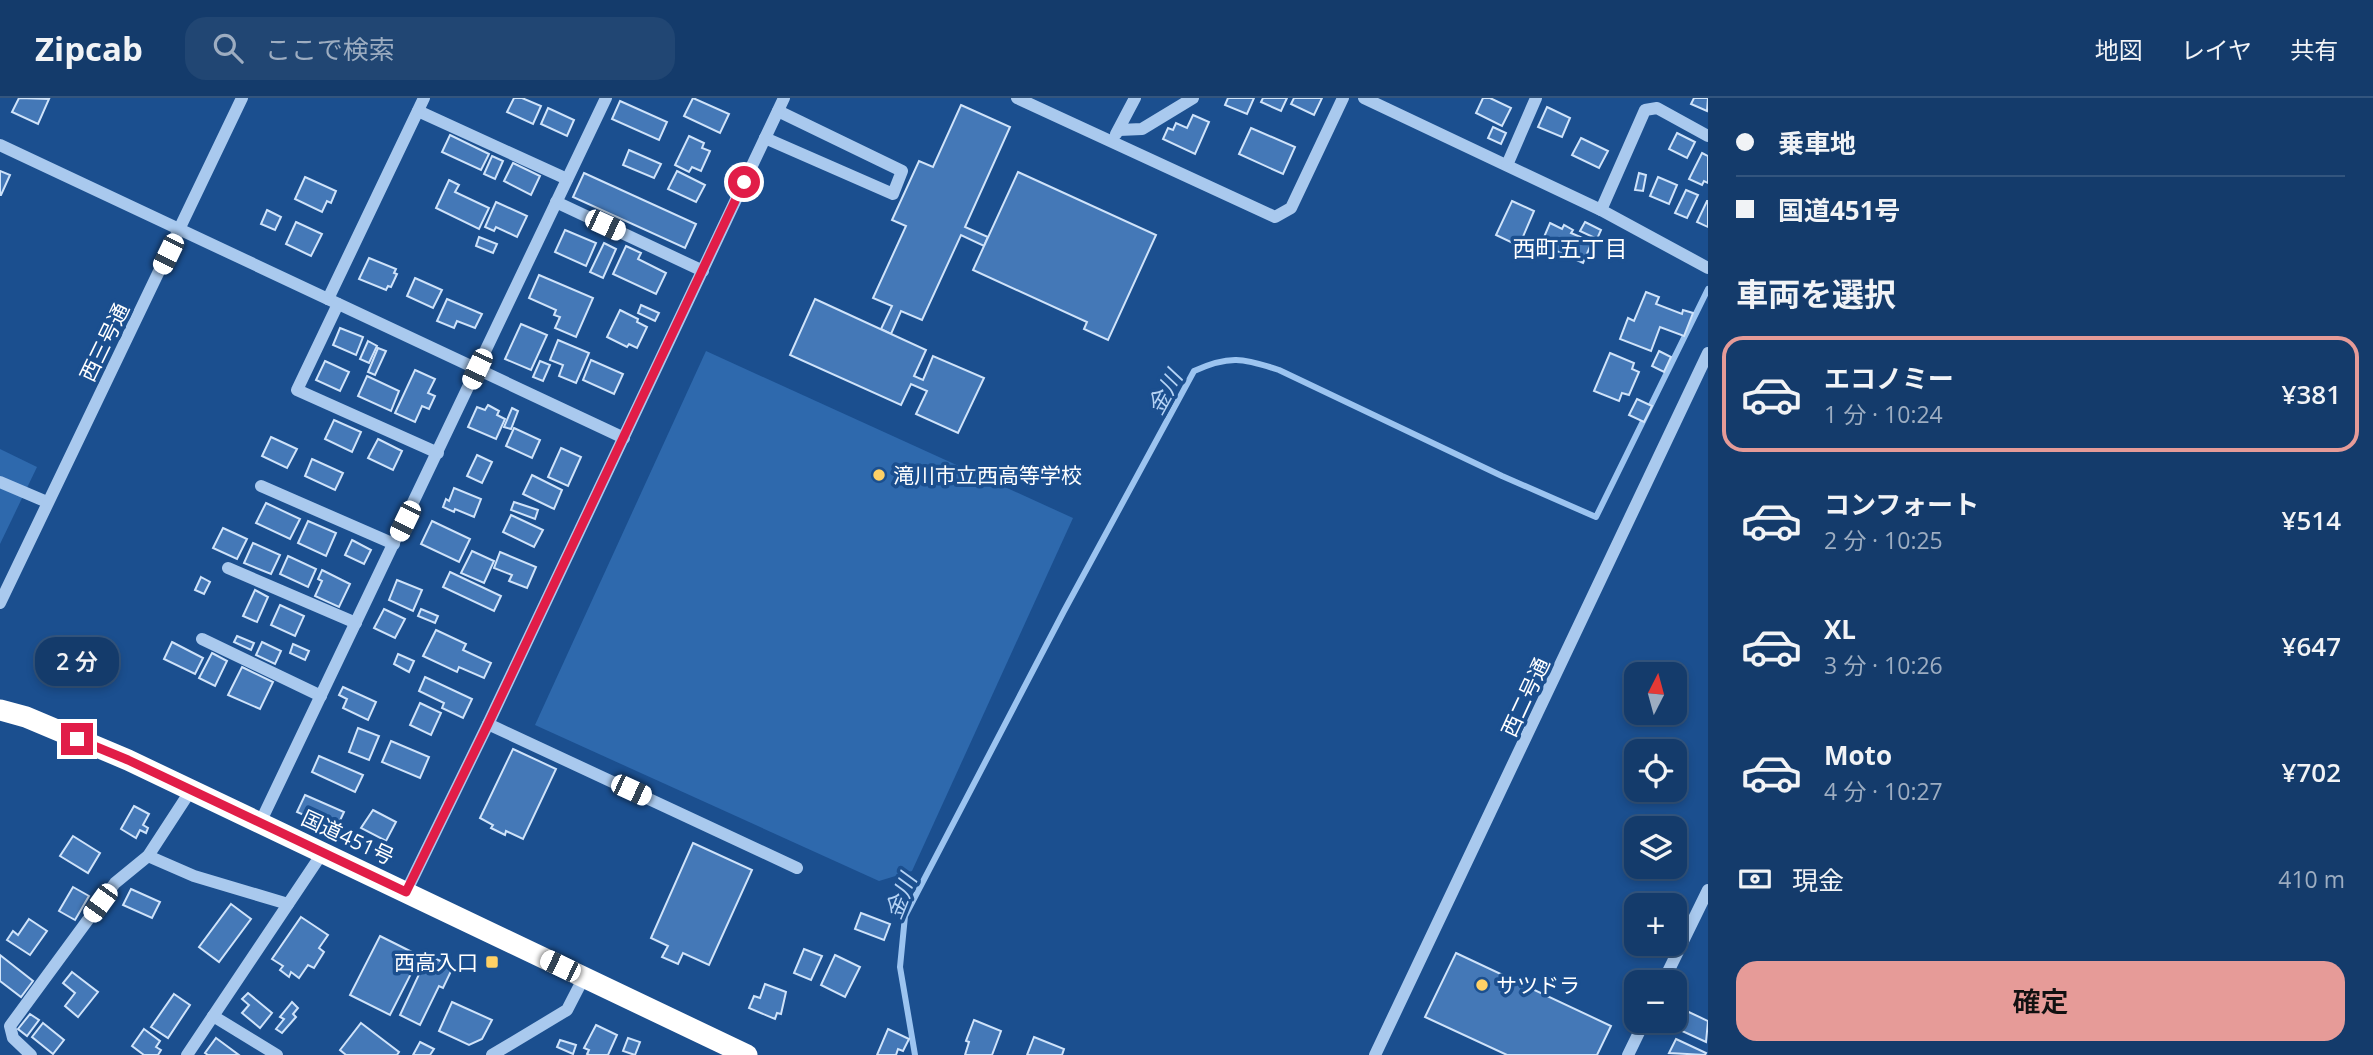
<!DOCTYPE html>
<html lang="ja">
<meta charset="utf-8">
<style>
body{margin:0;font-family:"Open Sans","Noto Sans JP",sans-serif;background:#214673;color:#f1f3f6;height:100vh;display:flex;flex-direction:column;font-size:26px;white-space:nowrap}
*{box-sizing:border-box;margin:0}
p{font-size:23px;color:#9dadc1}
.icon{flex:none;width:38px;height:38px;fill:none;stroke:currentColor;stroke-width:2;stroke-linecap:round;stroke-linejoin:round}
.map{position:relative;flex:1;overflow:hidden}
.side{display:flex;flex-direction:column;background:#143b6b;width:665px}
.side>*{flex:none}
.banner{display:grid;align-content:center;height:154px;padding:0 28px;background:#143b6b}
.needle{width:46px;rotate:6deg}
.controls{position:absolute;left:1624px;top:564px;display:grid;gap:14px}
.controls a{display:grid;place-items:center;width:63px;height:63px;border-radius:14px;background:#143b6b;box-shadow:0 4px 10px #0003,0 0 0 2px #33557e;font-size:35px}
.end{position:absolute;width:32px;height:32px;margin:-16px;border:9px solid #e11d48;background:#fff;box-shadow:0 0 0 4px #fff}
.from{border-radius:50%}
.bubble{position:absolute;height:49px;border-radius:21px;background:#143b6b;box-shadow:0 4px 10px #0003,0 0 0 2px #33557e;font-size:23px;font-weight:600;line-height:49px;text-align:center}
.car{position:absolute;width:21px;height:42px;margin:-21px -10px;border-radius:9px;box-shadow:0 0 5px 2px #0007;background:linear-gradient(#fff 24%,#345 0 40%,#fff 0 76%,#345 0 86%,#fff 0)}
.banner b{display:flex;align-items:center;gap:24px;height:66px;font-size:26px}
.banner b+b{border-top:2px solid #33557e}
.banner i{width:18px;height:18px;background:#f1f3f6}
ul{padding:0;list-style:none}
li{display:flex;align-items:center;gap:21px;height:116px;margin:0 14px 10px;padding:0 14px;border:4px solid transparent;border-radius:21px}
li div{flex:1}
li b{display:block;font-size:26px}
li em{font-style:normal;font-weight:600}
li.current{border-color:#e69b98}
li>.icon{width:63px;height:63px;stroke-width:1.5}
h2{padding:0 28px;font-size:32px;line-height:84px}
.pay{display:flex;align-items:center;gap:18px;height:77px;padding:0 28px;font-size:26px}
.pay p{margin-inline-start:auto}
.primary-button{display:flex;gap:14px;margin-top:auto;padding:14px 28px}
.primary-button a{flex:1;height:80px;border-radius:21px;background:#e69b98;color:#111;font-size:28px;font-weight:600;line-height:80px;text-align:center}
header{display:flex;align-items:center;gap:42px;box-sizing:border-box;height:98px;padding:0 35px;background:#143b6b;border-bottom:2px solid #33557e}
header strong{font-size:33px}
nav{display:flex;gap:38px;margin-inline-start:auto;font-size:24px}
.search{width:490px;height:63px;background:#214673;display:flex;align-items:center;gap:18px;box-sizing:border-box;padding:0 24px;border-radius:21px;color:#9dadc1;font-size:26px}
main{display:flex;flex:1;min-height:0}
.map>svg:first-child{display:block}
</style>
<header>
<strong>Zipcab</strong>
<div class="search"><svg class="icon" aria-label="search" viewBox="0 0 24 24"><circle cx="10" cy="10" r="6"/><path d="M15 15l6 6"/></svg>ここで検索</div>
<nav><a>地図</a><a>レイヤ</a><a>共有</a></nav>
</header>
<main>
<div class="map">
<svg width="1708" height="957" viewBox="0 0 1708 957">
<rect width="100%" height="100%" fill="#1b4f8f"/>
<g fill="#2e69ad">
<polygon points="706,253 1073,420 912,773 879,783 535,627"/>
<polygon points="0,351 37,369 0,446"/>
</g>
<g fill="none" stroke-linecap="round" stroke-linejoin="round">
<path stroke="#9cc4f0" stroke-width="6" d="M 915,957 L 900,869 L 905,818 L 1064,513 L 1194,273 C 1229,257 1243,260 1279,272 L 1502,378 L 1596,419 L 1708,191"/>
</g>
<g fill="#4478b7" stroke="#cfe3fa" stroke-width="2">
<polygon points="19,0 49,1 38,26 12,14"/>
<polygon points="514,0 522,0 541,8 533,26 507,14"/>
<polygon points="693,0 729,16 720,35 684,18"/>
<polygon points="1228,0 1254,0 1247,16 1225,7"/>
<polygon points="1263,0 1287,0 1281,13 1261,4"/>
<polygon points="1294,0 1322,0 1314,17 1291,6"/>
<polygon points="1483,0 1490,0 1511,10 1502,28 1476,15"/>
<polygon points="1694,0 1708,0 1707,13 1691,6"/>
<polygon points="620,3 667,24 659,42 612,21"/>
<polygon points="961,7 1010,29 965,129 988,139 984,148 961,137 922,222 901,213 891,236 881,231 892,208 873,200 906,128 892,122 919,63 933,69"/>
<polygon points="1547,9 1570,20 1562,39 1538,29"/>
<polygon points="548,10 574,22 567,38 541,26"/>
<polygon points="1193,17 1209,24 1195,56 1163,41 1168,30 1173,32 1176,25 1187,30"/>
<polygon points="1493,29 1506,35 1501,46 1488,40"/>
<polygon points="1251,30 1295,49 1283,76 1239,56"/>
<polygon points="1677,35 1695,44 1687,60 1669,51"/>
<polygon points="450,37 489,56 481,72 442,54"/>
<polygon points="689,38 704,45 702,50 710,53 701,73 692,69 689,74 675,67"/>
<polygon points="1581,40 1608,53 1599,70 1572,57"/>
<polygon points="629,52 661,66 654,80 623,67"/>
<polygon points="1702,55 1708,58 1708,85 1704,83 1702,87 1689,81"/>
<polygon points="492,58 503,63 495,81 484,76"/>
<polygon points="513,65 540,78 531,97 504,83"/>
<polygon points="0,73 10,77 1,97 0,97"/>
<polygon points="677,73 705,87 696,104 668,91"/>
<polygon points="1018,74 1156,137 1108,242 1084,231 1087,224 973,172"/>
<polygon points="584,75 696,126 685,150 573,99"/>
<polygon points="1639,75 1646,77 1643,93 1635,92"/>
<polygon points="305,79 336,93 331,105 327,103 322,114 295,101"/>
<polygon points="1658,79 1677,87 1669,106 1650,98"/>
<polygon points="449,82 459,87 455,94 489,110 479,131 436,110"/>
<polygon points="1686,92 1698,97 1687,120 1675,115"/>
<polygon points="1512,103 1534,113 1519,148 1496,137"/>
<polygon points="1707,103 1708,103 1708,129 1697,124"/>
<polygon points="496,104 527,118 517,139 496,129 494,133 485,129"/>
<polygon points="267,112 281,119 275,132 261,126"/>
<polygon points="296,124 322,136 311,158 286,146"/>
<polygon points="1585,124 1601,132 1597,141 1580,133"/>
<polygon points="1550,125 1562,131 1564,127 1573,132 1571,135 1592,144 1583,165 1541,146"/>
<polygon points="565,132 596,145 586,168 555,154"/>
<polygon points="479,139 497,146 493,155 476,148"/>
<polygon points="604,145 616,151 603,180 590,174"/>
<polygon points="626,148 641,155 638,161 666,175 656,196 613,176"/>
<polygon points="369,160 396,171 394,175 397,176 391,189 388,188 386,192 359,181"/>
<polygon points="539,177 593,200 576,239 555,230 560,219 554,217 556,212 529,200"/>
<polygon points="415,180 442,192 433,210 407,198"/>
<polygon points="1646,194 1659,199 1656,206 1682,216 1683,212 1693,215 1684,238 1660,229 1651,253 1620,241 1628,220 1634,223"/>
<polygon points="447,201 482,216 475,230 457,223 454,230 437,223"/>
<polygon points="815,201 926,252 914,278 923,282 933,258 984,280 958,335 916,316 927,293 911,286 901,307 790,257"/>
<polygon points="641,207 659,215 655,223 638,215"/>
<polygon points="620,212 638,221 637,224 647,229 637,250 629,246 627,249 607,239"/>
<polygon points="521,226 547,237 531,272 505,261"/>
<polygon points="340,230 363,239 356,257 333,247"/>
<polygon points="558,242 589,255 576,285 559,278 563,267 550,262"/>
<polygon points="368,243 377,248 369,265 360,261"/>
<polygon points="378,250 386,253 375,277 368,274"/>
<polygon points="1659,253 1671,259 1664,274 1652,268"/>
<polygon points="1610,255 1634,265 1632,271 1639,274 1629,297 1622,295 1619,303 1594,293"/>
<polygon points="591,262 623,276 614,296 583,282"/>
<polygon points="325,263 349,274 340,293 316,282"/>
<polygon points="540,263 550,267 543,283 533,279"/>
<polygon points="415,272 435,281 428,295 435,298 429,311 422,308 415,324 395,315"/>
<polygon points="367,278 399,293 391,313 358,298"/>
<polygon points="1637,301 1652,308 1644,324 1629,317"/>
<polygon points="488,307 499,313 497,317 505,321 496,341 468,329 477,309 485,312"/>
<polygon points="512,310 518,313 511,331 504,329"/>
<polygon points="334,322 361,334 352,354 325,341"/>
<polygon points="514,330 540,342 532,360 506,348"/>
<polygon points="271,339 297,351 287,370 262,358"/>
<polygon points="378,341 402,353 393,372 368,360"/>
<polygon points="561,350 581,359 568,388 548,379"/>
<polygon points="477,357 492,364 482,385 467,378"/>
<polygon points="312,361 343,375 335,392 305,378"/>
<polygon points="532,377 562,392 554,411 523,396"/>
<polygon points="454,390 481,401 474,419 455,411 454,414 443,409 446,401 449,403"/>
<polygon points="514,404 538,412 535,421 511,412"/>
<polygon points="266,405 300,421 290,441 256,425"/>
<polygon points="511,417 543,432 534,449 503,434"/>
<polygon points="308,423 336,435 326,458 298,445"/>
<polygon points="432,423 470,441 459,464 421,446"/>
<polygon points="223,430 247,441 237,461 213,450"/>
<polygon points="352,442 371,452 364,466 345,457"/>
<polygon points="253,445 280,457 271,476 244,465"/>
<polygon points="472,453 494,463 484,485 461,475"/>
<polygon points="500,454 536,469 527,490 509,483 512,477 494,470"/>
<polygon points="288,458 316,471 308,489 280,476"/>
<polygon points="322,472 350,486 339,509 315,498 322,483 318,481"/>
<polygon points="450,474 501,498 494,513 443,489"/>
<polygon points="201,479 210,484 204,496 195,492"/>
<polygon points="397,482 422,492 413,513 389,502"/>
<polygon points="255,492 268,499 257,524 243,518"/>
<polygon points="280,507 304,518 295,538 271,527"/>
<polygon points="384,511 405,521 395,540 374,530"/>
<polygon points="421,511 438,518 435,525 418,518"/>
<polygon points="436,532 466,546 463,552 491,565 484,580 459,569 457,574 423,558"/>
<polygon points="237,538 254,545 251,552 234,544"/>
<polygon points="172,544 203,560 195,576 164,561"/>
<polygon points="262,544 281,553 275,566 256,557"/>
<polygon points="293,546 309,553 305,562 290,555"/>
<polygon points="212,555 227,563 215,588 199,580"/>
<polygon points="398,556 414,563 409,574 394,566"/>
<polygon points="242,569 273,584 260,611 228,597"/>
<polygon points="425,579 472,601 463,620 442,610 444,605 419,593"/>
<polygon points="343,589 376,604 368,622 343,610 347,601 339,597"/>
<polygon points="420,605 441,615 431,637 410,627"/>
<polygon points="358,630 379,638 369,662 349,654"/>
<polygon points="391,643 429,659 420,680 382,664"/>
<polygon points="513,651 556,671 523,741 506,733 505,737 491,730 493,727 480,720"/>
<polygon points="319,658 363,677 355,694 312,674"/>
<polygon points="305,697 344,714 336,731 297,714"/>
<polygon points="134,708 149,716 143,727 148,730 146,735 140,732 136,740 121,731"/>
<polygon points="373,712 396,724 386,743 361,730"/>
<polygon points="73,738 100,755 88,775 60,758"/>
<polygon points="693,745 752,772 709,867 683,855 678,866 662,859 668,848 651,840"/>
<polygon points="73,789 89,798 75,822 59,813"/>
<polygon points="131,791 160,804 152,820 123,807"/>
<polygon points="231,806 251,821 219,864 199,849"/>
<polygon points="861,815 890,826 884,842 855,831"/>
<polygon points="301,819 328,837 319,850 324,854 314,870 308,867 299,880 291,874 289,879 280,872 283,868 272,861"/>
<polygon points="29,821 47,833 30,857 7,842 13,833 18,837"/>
<polygon points="380,838 420,858 390,917 350,897"/>
<polygon points="804,851 822,858 811,882 794,875"/>
<polygon points="1456,855 1611,928 1597,957 1507,957 1425,919"/>
<polygon points="0,857 33,883 21,899 0,883"/>
<polygon points="428,857 453,869 443,890 439,888 420,927 400,917"/>
<polygon points="835,857 860,869 845,899 821,887"/>
<polygon points="72,874 98,894 78,919 65,908 75,895 63,885"/>
<polygon points="765,886 786,894 781,916 777,915 775,921 749,910 754,898 760,900"/>
<polygon points="248,895 272,915 260,930 242,915 249,907 242,901"/>
<polygon points="174,896 190,907 168,940 151,929"/>
<polygon points="292,904 298,910 293,916 296,919 282,935 276,931 284,921 280,919"/>
<polygon points="452,904 492,922 482,941 469,947 439,933"/>
<polygon points="1678,909 1708,923 1706,944 1669,927 1671,922 1675,922"/>
<polygon points="30,916 39,922 27,938 18,931"/>
<polygon points="974,922 1001,933 992,957 965,957 969,944 966,943"/>
<polygon points="43,925 64,942 53,956 32,939"/>
<polygon points="361,925 399,954 397,957 346,957 340,952"/>
<polygon points="596,927 617,937 608,957 589,957 587,956 589,952 584,950"/>
<polygon points="144,931 160,943 156,949 161,952 158,957 144,957 132,948"/>
<polygon points="888,931 909,941 903,953 898,951 896,957 877,957"/>
<polygon points="1034,939 1064,951 1062,957 1027,957"/>
<polygon points="216,940 239,957 208,957 205,955"/>
<polygon points="628,940 640,944 635,957 623,953"/>
<polygon points="1676,941 1706,955 1705,957 1669,955"/>
<polygon points="560,942 576,947 573,956 557,949"/>
<polygon points="420,944 434,951 430,957 413,957"/>
</g>
<g fill="none" stroke-linecap="round" stroke-linejoin="round">
<g stroke="#a9c9ee" stroke-width="12">
<polyline points="1017,0 1275,119 1291,110 1343,0"/>
<polyline points="1364,0 1601,112 1708,170"/>
<polyline points="418,13 567,81"/>
<polyline points="1119,32 1142,31 1193,0"/>
<polyline points="1116,36 1135,0"/>
<polyline points="765,40 893,96 902,73 778,13"/>
<polyline points="0,47 624,340"/>
<polyline points="1507,67 1536,0"/>
<polyline points="556,104 703,173"/>
<polyline points="1601,112 1645,12 1657,10 1708,38"/>
<polyline points="328,201 424,0"/>
<polyline points="338,206 297,292 438,355"/>
<polyline points="0,384 47,404"/>
<polyline points="261,388 394,446"/>
<polyline points="228,470 356,525"/>
<polyline points="0,505 242,0"/>
<polyline points="202,541 321,598"/>
<polyline points="488,626 797,770"/>
<polyline points="260,725 606,0"/>
<polyline points="148,758 194,778 288,806"/>
<polyline points="406,794 488,626 784,0"/>
<polyline points="1663,884 1708,792"/>
<polyline points="213,918 277,957"/>
<polyline points="31,957 13,940 10,928 115,785 148,758 191,692"/>
<polyline points="187,957 323,754"/>
<polyline points="492,957 567,912 584,879"/>
<polyline points="1375,957 1708,255"/>
<polyline points="1628,957 1645,922"/>
</g>
<polyline stroke="#fff" stroke-width="21" points="0,612 26,619 128,662 747,957"/>
</g>
<g fill="none" stroke-linecap="round" stroke-linejoin="round">
<polyline stroke="#e11d48" stroke-width="9" points="77,641 128,662 406,794 488,626 744,84"/>
</g>
<g fill="#ffd166" stroke="#1b4f8f" stroke-width="2.5">
<circle cx="879" cy="377" r="7"/>
<rect x="485" y="857" width="14" height="14" rx="3.5"/>
<circle cx="1482" cy="887" r="7"/>
</g>
<g text-anchor="middle" dominant-baseline="central" stroke-width="7" stroke-linejoin="round" paint-order="stroke">
<g font-size="21" fill="#fff" stroke="#1b4f8f">
<text transform="translate(104 244) rotate(-64)">西三号通</text>
<text transform="translate(1525 599) rotate(-65)">西二号通</text>
<text transform="translate(348 739) rotate(25)">国道451号</text>
</g>
<g font-size="21" fill="#fff" stroke="#1b4f8f" text-anchor="start">
<text x="893" y="377">滝川市立西高等学校</text>
<text x="478" y="864" text-anchor="end">西高入口</text>
<text x="1496" y="887">サツドラ</text>
</g>
<g font-size="23" fill="#fff" stroke="#1b4f8f">
<text x="1570" y="150">西町五丁目</text>
</g>
<g font-size="23" font-style="italic" fill="#b5d3f5" stroke="#1b4f8f">
<text transform="translate(1164 294) rotate(-61)">金川</text>
<text transform="translate(900 798) rotate(-68)">金川</text>
</g>
</g>
</svg>
<div class="controls">
<a><svg class="needle" viewBox="-14 -14 28 28"><path d="M0-13l5 13h-10z" fill="#e53935"/><path d="M0 13l5-13h-10z" fill="#9dadc1"/></svg></a>
<a><svg class="icon" aria-label="locate" viewBox="0 0 24 24"><circle cx="12" cy="12" r="6"/><path d="M12 2v4M12 18v4M2 12h4M18 12h4"/></svg></a>
<a><svg class="icon" aria-label="layers" viewBox="0 0 24 24"><path d="M12 4l9 5-9 5-9-5zM3 14l9 5 9-5"/></svg></a>
<a>+</a>
<a>−</a>
</div>
<i class="end from" style="left:744px;top:84px"></i>
<i class="end" style="left:77px;top:641px"></i>
<div class="bubble" style="left:35px;top:539px;width:84px">2 分</div>
<i class="car" style="left:605px;top:127px;rotate:115deg"></i>
<i class="car" style="left:168px;top:156px;rotate:206deg"></i>
<i class="car" style="left:477px;top:271px;rotate:205deg"></i>
<i class="car" style="left:405px;top:423px;rotate:206deg"></i>
<i class="car" style="left:631px;top:692px;rotate:115deg"></i>
<i class="car" style="left:100px;top:805px;rotate:216deg"></i>
<i class="car" style="left:560px;top:868px;rotate:296deg"></i>
</div>
<section class="side">
<div class="banner">
<b><i class="from"></i>乗車地</b>
<b><i></i>国道451号</b>
</div>
<h2>車両を選択</h2>
<ul>
<li class="current"><svg class="icon" aria-label="car" viewBox="0 0 24 24"><path d="M5 17H2v-5l4-1 3-4h7l3 4 3 1v5h-3M9 17h6M6 11h13"/><circle cx="7" cy="17" r="2"/><circle cx="17" cy="17" r="2"/></svg><div><b>エコノミー</b><p>1 分 · 10:24</p></div><em>¥381</em></li>
<li><svg class="icon" aria-label="car" viewBox="0 0 24 24"><path d="M5 17H2v-5l4-1 3-4h7l3 4 3 1v5h-3M9 17h6M6 11h13"/><circle cx="7" cy="17" r="2"/><circle cx="17" cy="17" r="2"/></svg><div><b>コンフォート</b><p>2 分 · 10:25</p></div><em>¥514</em></li>
<li><svg class="icon" aria-label="car" viewBox="0 0 24 24"><path d="M5 17H2v-5l4-1 3-4h7l3 4 3 1v5h-3M9 17h6M6 11h13"/><circle cx="7" cy="17" r="2"/><circle cx="17" cy="17" r="2"/></svg><div><b>XL</b><p>3 分 · 10:26</p></div><em>¥647</em></li>
<li><svg class="icon" aria-label="car" viewBox="0 0 24 24"><path d="M5 17H2v-5l4-1 3-4h7l3 4 3 1v5h-3M9 17h6M6 11h13"/><circle cx="7" cy="17" r="2"/><circle cx="17" cy="17" r="2"/></svg><div><b>Moto</b><p>4 分 · 10:27</p></div><em>¥702</em></li>
</ul>
<div class="pay"><svg class="icon" aria-label="cash" viewBox="0 0 24 24"><path d="M3 7h18v10H3z"/><circle cx="12" cy="12" r="2"/></svg>現金<p>410 m</p></div>
<div class="primary-button"><a>確定</a></div>
</section>
</main>
